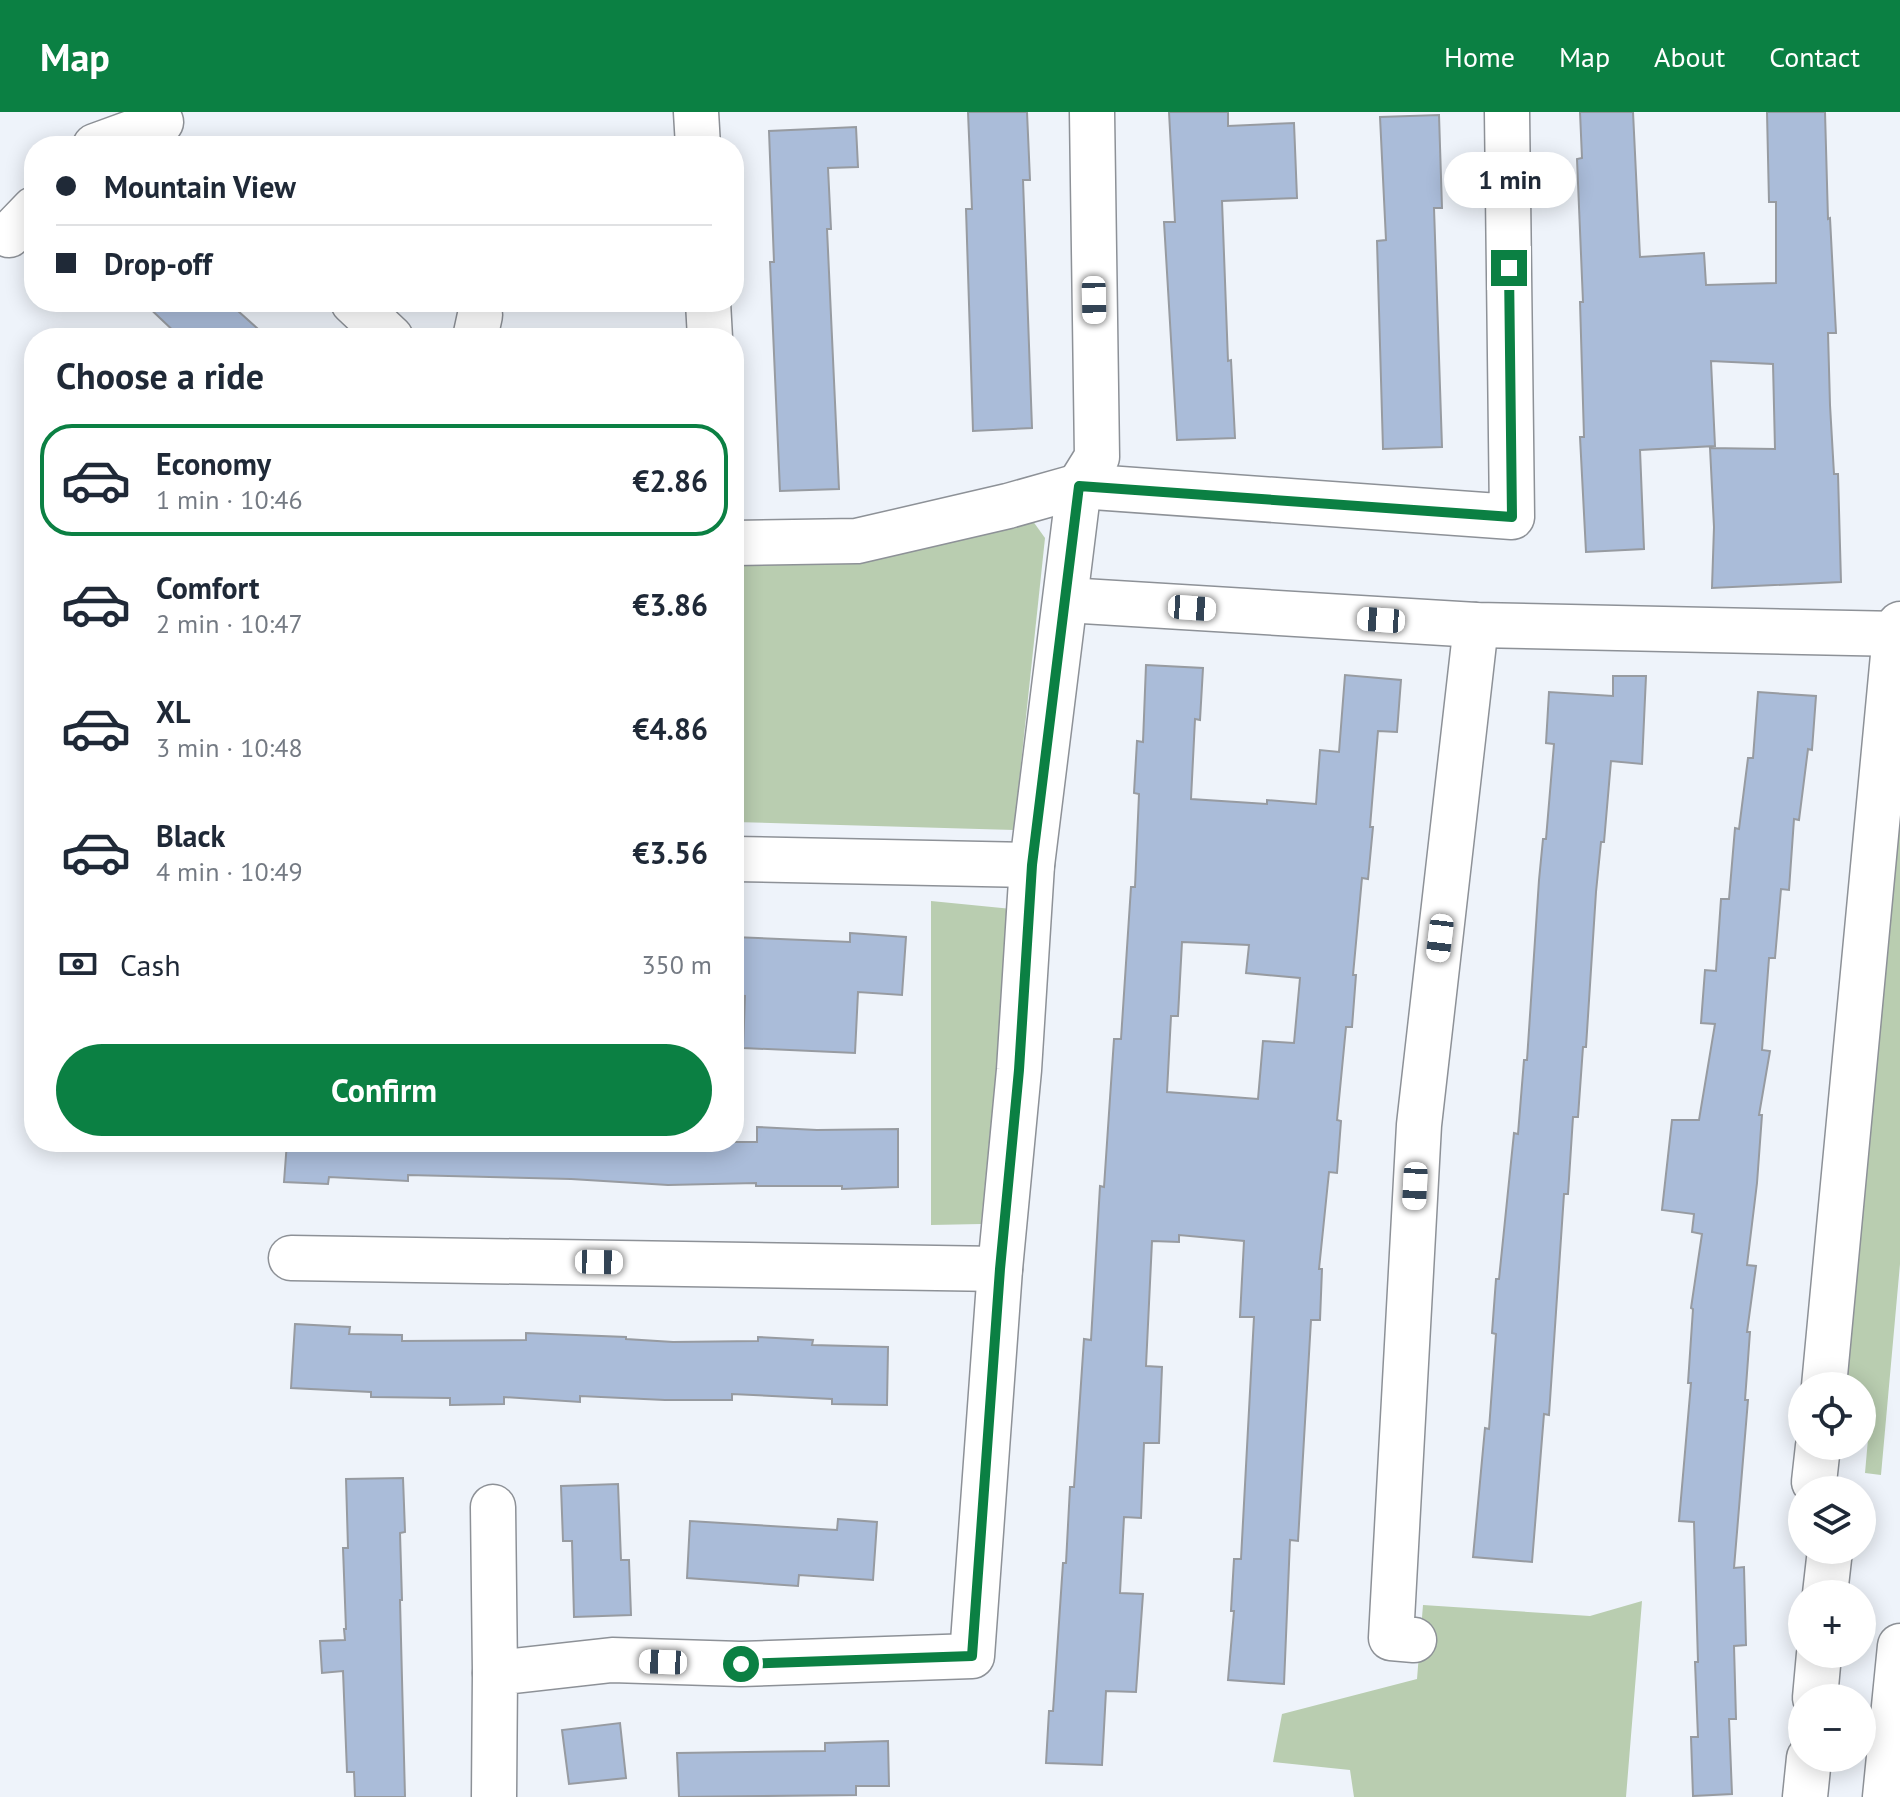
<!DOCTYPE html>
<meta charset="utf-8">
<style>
body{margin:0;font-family:"PT Sans",sans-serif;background:#f6f6f7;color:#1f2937;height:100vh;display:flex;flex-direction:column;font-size:30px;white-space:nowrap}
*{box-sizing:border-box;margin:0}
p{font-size:26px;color:#747a83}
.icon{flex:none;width:44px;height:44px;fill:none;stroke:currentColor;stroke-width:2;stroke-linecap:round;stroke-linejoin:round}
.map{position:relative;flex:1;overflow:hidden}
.details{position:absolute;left:24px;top:216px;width:720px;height:824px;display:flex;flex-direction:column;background:#fff;border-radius:32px;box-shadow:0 4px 20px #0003}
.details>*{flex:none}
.guide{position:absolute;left:24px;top:24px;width:720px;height:176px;border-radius:32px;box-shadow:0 4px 20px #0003;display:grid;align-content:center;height:176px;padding:0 32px;background:#fff}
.buttons{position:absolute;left:1788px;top:1260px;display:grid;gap:16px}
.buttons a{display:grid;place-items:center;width:88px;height:88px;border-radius:50%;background:#fff;box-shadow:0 4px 20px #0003;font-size:40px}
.end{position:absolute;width:36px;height:36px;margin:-18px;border:10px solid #0b8043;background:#fff;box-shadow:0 0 0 4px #fff}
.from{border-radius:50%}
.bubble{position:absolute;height:56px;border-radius:28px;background:#fff;box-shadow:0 4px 20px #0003;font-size:26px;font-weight:600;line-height:56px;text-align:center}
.car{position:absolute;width:24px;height:48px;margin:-24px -12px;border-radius:10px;box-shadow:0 0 6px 2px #0007;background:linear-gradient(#fff 24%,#345 0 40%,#fff 0 76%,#345 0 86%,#fff 0)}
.guide b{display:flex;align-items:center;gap:28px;height:76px;font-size:30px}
.guide b+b{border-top:2px solid #e0e1e3}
.guide i{width:20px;height:20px;background:#1f2937}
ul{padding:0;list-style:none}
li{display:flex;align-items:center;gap:24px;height:112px;margin:0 16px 12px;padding:0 16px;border:4px solid transparent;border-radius:32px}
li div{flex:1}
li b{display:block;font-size:30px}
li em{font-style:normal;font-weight:600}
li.on{border-color:#0b8043}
li>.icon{width:72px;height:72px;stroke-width:1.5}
h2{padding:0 32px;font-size:36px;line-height:96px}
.pay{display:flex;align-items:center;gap:20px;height:88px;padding:0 32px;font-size:30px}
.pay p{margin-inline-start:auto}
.cta{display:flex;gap:16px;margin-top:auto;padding:16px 32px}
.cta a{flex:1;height:92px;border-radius:48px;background:#0b8043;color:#fff;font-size:32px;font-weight:600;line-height:92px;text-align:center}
header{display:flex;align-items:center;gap:48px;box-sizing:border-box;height:112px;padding:0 40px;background:#0b8043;color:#fff}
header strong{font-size:38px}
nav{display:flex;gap:44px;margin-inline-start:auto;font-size:28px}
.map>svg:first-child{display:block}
</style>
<header>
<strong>Map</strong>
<nav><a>Home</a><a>Map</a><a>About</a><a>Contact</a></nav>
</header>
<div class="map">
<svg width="1900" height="1685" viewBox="0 0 1900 1685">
<rect width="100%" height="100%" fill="#eef3fa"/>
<g fill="#b9cdb0">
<polygon points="1030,405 1045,426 1014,718 734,710 734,450"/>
<polygon points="1900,665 1900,1152 1881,1363 1865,1361 1870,1304 1862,1303 1862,1274 1843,1274"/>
<polygon points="931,789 1012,797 981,1112 931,1113"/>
<polygon points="1642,1489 1626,1685 1354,1685 1350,1658 1273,1650 1282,1602 1417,1567 1423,1493 1590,1504"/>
</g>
<g fill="#aabcd9" stroke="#979ba1" stroke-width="2" fill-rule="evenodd">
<polygon points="968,0 1027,0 1030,68 1023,68 1032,316 973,319 966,97 972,97"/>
<polygon points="1169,0 1228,0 1228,14 1294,11 1297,86 1222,89 1228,249 1231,248 1235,326 1177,328 1164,110 1175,110"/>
<polygon points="1580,0 1633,0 1640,145 1704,141 1706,173 1776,171 1776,90 1769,90 1767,0 1825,0 1828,107 1830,106 1836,221 1828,221 1830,293 1834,362 1838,362 1841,470 1712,476 1714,415 1710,336 1775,337 1773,252 1711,249 1715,334 1640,338 1644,437 1586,440 1580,325 1584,325 1580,190 1583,190 1577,47 1582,46"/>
<polygon points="1439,3 1442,96 1434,96 1442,335 1383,337 1377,129 1386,128 1380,5"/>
<polygon points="856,15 858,55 828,56 831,117 827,117 839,377 780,379 770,150 774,150 769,19"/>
<polygon points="143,190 228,190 268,226 181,226"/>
<path d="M 1146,553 L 1203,556 L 1200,608 L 1195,607 L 1191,687 L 1267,692 L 1267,688 L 1316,692 L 1320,638 L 1339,640 L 1345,563 L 1401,568 L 1397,620 L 1378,619 L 1370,715 L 1373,715 L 1368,767 L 1362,766 L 1353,863 L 1356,863 L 1352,915 L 1346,915 L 1337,1008 L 1341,1009 L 1337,1061 L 1329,1060 L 1319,1157 L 1322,1157 L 1320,1208 L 1311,1208 L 1298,1429 L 1290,1428 L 1284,1572 L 1228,1568 L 1234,1499 L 1231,1499 L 1234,1447 L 1241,1447 L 1254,1205 L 1240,1205 L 1244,1129 L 1179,1123 L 1179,1130 L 1152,1129 L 1146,1254 L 1162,1255 L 1159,1331 L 1144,1331 L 1141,1406 L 1124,1405 L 1120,1481 L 1143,1482 L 1136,1580 L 1106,1579 L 1102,1653 L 1046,1651 L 1049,1599 L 1053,1599 L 1063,1451 L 1066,1451 L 1070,1375 L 1074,1375 L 1084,1227 L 1091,1228 L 1100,1074 L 1104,1075 L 1114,927 L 1121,927 L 1131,775 L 1135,775 L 1139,682 L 1134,681 L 1137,629 L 1143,630 ZM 1182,830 L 1249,833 L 1246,861 L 1300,866 L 1294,931 L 1263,929 L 1258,987 L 1167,980 L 1171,904 L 1178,904 Z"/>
<polygon points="1613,564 1646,564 1642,652 1611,649 1604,730 1601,730 1596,780 1586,935 1583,935 1578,1005 1573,1005 1568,1082 1564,1082 1549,1303 1544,1302 1532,1450 1473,1445 1485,1316 1489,1317 1496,1222 1492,1221 1496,1167 1499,1167 1514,1021 1518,1022 1524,948 1527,948 1539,768 1543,727 1546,727 1554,632 1546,631 1549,580 1613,584"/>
<polygon points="1758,580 1816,584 1812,638 1808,637 1799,708 1794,707 1789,778 1781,777 1775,846 1769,846 1762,938 1770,939 1759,1003 1762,1003 1757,1071 1747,1153 1756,1154 1747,1220 1750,1220 1745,1288 1748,1288 1734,1456 1744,1455 1746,1533 1734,1534 1736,1607 1729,1607 1732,1682 1693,1684 1691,1625 1698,1625 1695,1550 1698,1550 1694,1410 1679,1409 1691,1271 1688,1271 1693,1197 1691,1196 1702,1122 1692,1120 1694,1102 1662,1098 1672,1008 1699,1008 1715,912 1701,911 1705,858 1716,859 1721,787 1729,787 1735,716 1739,717 1748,646 1753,646"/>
<polygon points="850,821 906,825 902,883 858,880 855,941 743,936 745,884 734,883 734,825 850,830"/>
<polygon points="757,1015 817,1018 898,1017 898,1075 842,1077 842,1074 756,1074 756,1071 668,1073 571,1067 408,1063 408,1069 329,1065 328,1072 284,1070 287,1030 757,1030"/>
<polygon points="295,1212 350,1215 349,1222 402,1223 402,1229 526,1228 526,1221 626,1225 626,1227 673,1230 758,1229 758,1225 813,1228 812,1233 888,1235 887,1293 832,1292 832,1287 732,1282 732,1288 665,1288 580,1284 580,1290 504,1285 504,1292 450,1293 450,1286 371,1285 371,1280 291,1276"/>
<polygon points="403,1366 405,1420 400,1421 402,1488 400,1488 405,1685 355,1685 354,1660 347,1660 343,1559 322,1561 320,1529 345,1528 344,1517 346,1517 343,1436 348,1436 346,1367"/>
<polygon points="618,1372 621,1448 629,1448 631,1503 574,1505 572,1429 563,1429 561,1374"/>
<polygon points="838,1407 877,1410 873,1468 799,1463 798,1474 687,1466 690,1409 837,1418"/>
<polygon points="620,1611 626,1666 569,1672 562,1618"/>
<polygon points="888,1629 889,1674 856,1674 856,1683 679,1685 677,1641 825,1639 825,1631"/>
</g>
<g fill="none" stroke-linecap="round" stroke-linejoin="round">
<defs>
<g id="minor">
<polyline points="696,0 698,34"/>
<polyline points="95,34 161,10"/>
<polyline points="9,123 34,97"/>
<polyline points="353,190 391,226"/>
<polyline points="708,190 710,226"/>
<polyline points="475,226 480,203"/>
<polyline points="734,431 857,429 1008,394 1079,374 1512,405 1507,0"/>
<polyline points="1066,488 1476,513 1900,522"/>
<polyline points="734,747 1032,753"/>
<polyline points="291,1146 1000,1157"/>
<polyline points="1824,1274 1895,522 1900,512"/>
<polyline points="1814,1370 1818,1334"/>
<polyline points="493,1395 495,1561"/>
<polyline points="1825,1482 1830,1438"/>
<polyline points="1414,1528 1391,1526 1419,1013 1476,513"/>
<polyline points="1815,1586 1819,1542"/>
<polyline points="494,1685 495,1561 612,1548 741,1552 972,1544 1000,1157 1019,958 1032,753 1079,374 1097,345 1092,0"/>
<polyline points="1805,1685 1809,1646"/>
<polyline points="1885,1685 1900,1534"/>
</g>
</defs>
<use href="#minor" stroke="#8d9197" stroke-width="47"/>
<use href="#minor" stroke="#fff" stroke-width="44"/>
</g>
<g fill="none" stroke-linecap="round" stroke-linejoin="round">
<polyline stroke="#0b8043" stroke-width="10" points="741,1552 972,1544 1000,1157 1019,958 1032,753 1079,374 1512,405 1509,156"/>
</g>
</svg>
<div class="buttons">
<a><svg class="icon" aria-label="locate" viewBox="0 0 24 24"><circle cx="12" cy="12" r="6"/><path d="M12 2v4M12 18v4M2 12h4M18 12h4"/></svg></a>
<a><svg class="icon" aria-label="layers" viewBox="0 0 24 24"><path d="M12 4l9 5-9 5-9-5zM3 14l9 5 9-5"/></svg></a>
<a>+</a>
<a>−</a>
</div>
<i class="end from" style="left:741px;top:1552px"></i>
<i class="end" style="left:1509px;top:156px"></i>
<div class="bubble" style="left:1444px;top:40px;width:132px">1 min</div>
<i class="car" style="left:1094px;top:188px;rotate:179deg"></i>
<i class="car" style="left:1192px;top:496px;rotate:94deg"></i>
<i class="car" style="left:1381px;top:508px;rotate:274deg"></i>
<i class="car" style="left:1440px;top:826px;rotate:187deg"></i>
<i class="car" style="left:1415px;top:1074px;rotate:183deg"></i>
<i class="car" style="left:599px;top:1150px;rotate:91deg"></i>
<i class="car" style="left:663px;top:1550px;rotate:272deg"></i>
<div class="guide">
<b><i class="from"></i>Mountain View</b>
<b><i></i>Drop-off</b>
</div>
<section class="details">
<h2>Choose a ride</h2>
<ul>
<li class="on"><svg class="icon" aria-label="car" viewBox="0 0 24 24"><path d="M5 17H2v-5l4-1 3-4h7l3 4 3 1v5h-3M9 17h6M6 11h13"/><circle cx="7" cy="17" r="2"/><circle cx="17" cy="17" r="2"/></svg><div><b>Economy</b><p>1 min · 10:46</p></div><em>€2.86</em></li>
<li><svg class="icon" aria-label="car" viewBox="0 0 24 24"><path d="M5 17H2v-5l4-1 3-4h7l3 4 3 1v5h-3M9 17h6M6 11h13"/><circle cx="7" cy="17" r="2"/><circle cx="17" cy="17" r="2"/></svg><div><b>Comfort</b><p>2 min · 10:47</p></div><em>€3.86</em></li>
<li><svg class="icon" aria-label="car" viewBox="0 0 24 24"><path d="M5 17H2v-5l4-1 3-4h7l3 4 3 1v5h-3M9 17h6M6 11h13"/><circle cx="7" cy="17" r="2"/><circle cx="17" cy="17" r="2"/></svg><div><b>XL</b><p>3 min · 10:48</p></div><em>€4.86</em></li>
<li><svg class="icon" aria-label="car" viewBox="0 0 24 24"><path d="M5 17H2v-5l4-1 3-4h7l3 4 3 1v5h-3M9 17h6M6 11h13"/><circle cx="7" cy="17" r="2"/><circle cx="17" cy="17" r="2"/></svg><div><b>Black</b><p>4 min · 10:49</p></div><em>€3.56</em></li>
</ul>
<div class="pay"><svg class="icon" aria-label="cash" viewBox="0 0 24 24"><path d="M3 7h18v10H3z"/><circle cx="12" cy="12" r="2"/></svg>Cash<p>350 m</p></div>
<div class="cta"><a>Confirm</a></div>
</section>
</div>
